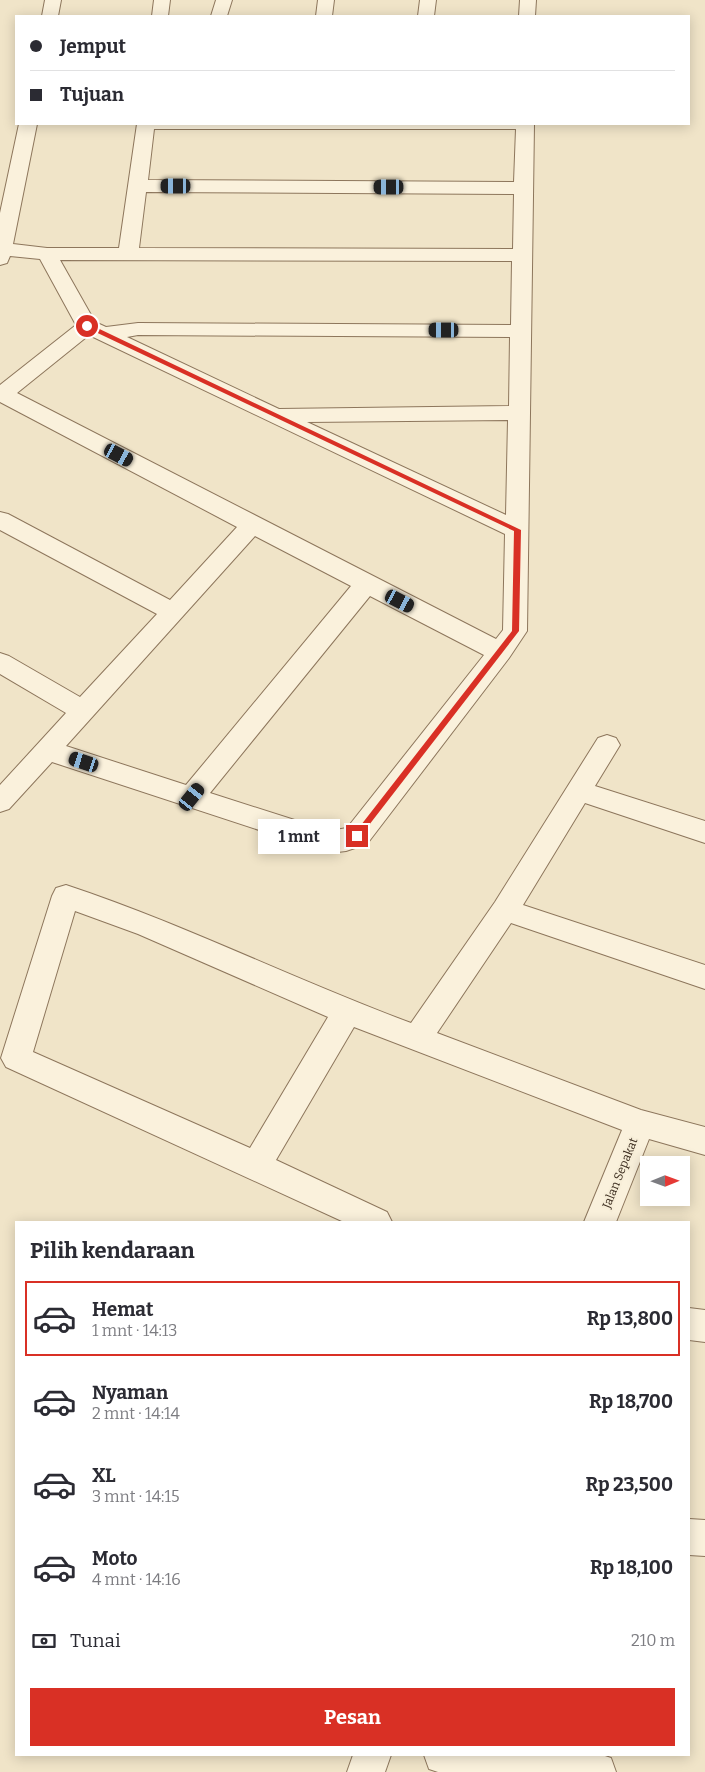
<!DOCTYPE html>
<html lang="id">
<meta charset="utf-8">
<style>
body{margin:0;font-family:Bitter,serif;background:#f7f7f7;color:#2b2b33;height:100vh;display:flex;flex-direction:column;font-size:19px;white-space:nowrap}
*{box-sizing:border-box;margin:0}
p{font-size:16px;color:#7c7c81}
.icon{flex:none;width:28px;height:28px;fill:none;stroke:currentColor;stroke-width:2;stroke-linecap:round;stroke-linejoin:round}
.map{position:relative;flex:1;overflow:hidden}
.panel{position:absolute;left:15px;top:1221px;width:675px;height:535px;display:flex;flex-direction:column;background:#fff;border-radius:0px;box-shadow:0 2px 12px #0003}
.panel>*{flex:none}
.guide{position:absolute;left:15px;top:15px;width:675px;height:110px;border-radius:0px;box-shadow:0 2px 12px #0003;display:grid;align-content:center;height:110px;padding:0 15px;background:#fff}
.needle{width:32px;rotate:89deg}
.tools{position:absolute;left:640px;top:1156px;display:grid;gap:10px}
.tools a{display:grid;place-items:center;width:50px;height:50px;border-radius:0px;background:#fff;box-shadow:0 2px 12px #0003;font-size:25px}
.end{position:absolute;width:22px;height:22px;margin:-11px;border:6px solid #d93025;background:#fff;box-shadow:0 0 0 2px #fff}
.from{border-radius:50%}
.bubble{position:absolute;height:35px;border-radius:0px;background:#fff;box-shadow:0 2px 12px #0003;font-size:16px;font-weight:700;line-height:35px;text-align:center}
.car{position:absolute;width:15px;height:30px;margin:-15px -8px;border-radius:6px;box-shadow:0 0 4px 1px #0007;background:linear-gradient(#222 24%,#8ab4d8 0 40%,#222 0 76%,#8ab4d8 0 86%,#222 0)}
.guide b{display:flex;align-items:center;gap:18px;height:48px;font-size:19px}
.guide b+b{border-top:1px solid #e1e1e2}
.guide i{width:12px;height:12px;background:#2b2b33}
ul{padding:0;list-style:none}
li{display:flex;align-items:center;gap:15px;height:75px;margin:0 10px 8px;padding:0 5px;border:2px solid transparent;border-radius:0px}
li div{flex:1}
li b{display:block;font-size:19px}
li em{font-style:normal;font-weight:700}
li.current{border-color:#d93025}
li>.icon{width:45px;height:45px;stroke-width:1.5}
h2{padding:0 15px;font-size:22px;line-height:60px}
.pay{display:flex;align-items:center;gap:12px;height:55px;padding:0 15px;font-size:19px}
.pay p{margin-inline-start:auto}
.cta{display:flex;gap:10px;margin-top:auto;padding:10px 15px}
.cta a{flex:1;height:58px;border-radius:0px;background:#d93025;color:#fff;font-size:20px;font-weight:700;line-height:58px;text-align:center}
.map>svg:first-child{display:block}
</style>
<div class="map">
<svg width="705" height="1772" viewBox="0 0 705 1772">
<rect width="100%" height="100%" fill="#f0e4c8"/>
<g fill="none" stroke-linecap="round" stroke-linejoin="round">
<defs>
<g id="minor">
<polygon points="45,0 61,0 58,16 42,16"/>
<polygon points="154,0 170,0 168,16 152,16"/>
<polygon points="216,0 232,0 227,16 211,16"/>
<polygon points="318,0 334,0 332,16 316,16"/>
<polygon points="420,0 436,0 434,16 418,16"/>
<polygon points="520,0 536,0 535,16 519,16"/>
<path d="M 19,124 L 37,124 L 13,244 L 47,248 L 119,248 L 137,124 L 534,124 L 527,631 L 509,658 L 367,844 L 346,851 L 329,853 L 52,762 L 9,809 L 0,812 L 0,785 L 66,713 L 0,674 L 0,653 L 9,656 L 80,697 L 157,614 L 0,530 L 0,512 L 8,514 L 170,600 L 237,527 L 0,402 L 0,385 L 76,325 L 40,259 L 10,256 L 7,263 L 0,265 L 0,213 ZM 154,129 L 516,129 L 514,182 L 148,180 ZM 146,192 L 514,194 L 513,249 L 139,248 ZM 60,260 L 512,261 L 511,325 L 138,323 L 106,327 L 95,322 ZM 89,335 L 505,534 L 503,630 L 496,639 L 17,393 ZM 138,335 L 510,337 L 509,406 L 279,409 L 127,337 ZM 508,420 L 506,515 L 307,422 ZM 255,536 L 351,586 L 186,785 L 66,746 ZM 370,596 L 484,655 L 347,828 L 329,831 L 210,793 Z"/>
<path d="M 607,735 L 616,738 L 620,745 L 595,786 L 705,821 L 705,843 L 585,803 L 523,905 L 705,965 L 705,989 L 511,923 L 437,1033 L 641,1110 L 705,1127 L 705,1155 L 649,1139 L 616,1222 L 584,1222 L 622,1130 L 354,1027 L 276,1160 L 387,1212 L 392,1222 L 344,1222 L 6,1067 L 1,1058 L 52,896 L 56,888 L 66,885 C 184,924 295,980 411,1023 L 495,902 L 598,738 ZM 75,911 L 138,934 L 328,1017 L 250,1148 L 33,1052 Z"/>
<polygon points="689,1308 705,1310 705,1342 689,1340"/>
<polygon points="689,1519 705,1520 705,1556 689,1555"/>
<polygon points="353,1755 391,1755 385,1772 347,1772"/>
<polygon points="424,1755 602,1755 611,1758 616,1772 438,1772 429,1769"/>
</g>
</defs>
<use href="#minor" stroke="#8d765c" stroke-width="2"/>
<use href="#minor" fill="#faf1dc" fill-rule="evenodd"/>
</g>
<polygon fill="#d93025" points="85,324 89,324 521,530 519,631 359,838 354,838 354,834 512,631 514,531 85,327"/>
<g text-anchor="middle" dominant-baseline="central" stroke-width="4" stroke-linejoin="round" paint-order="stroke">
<g font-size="12" fill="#3d2e20" stroke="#f7eed8">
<text transform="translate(620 1173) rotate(-68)">Jalan Sepakat</text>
</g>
</g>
</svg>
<div class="tools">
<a><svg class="needle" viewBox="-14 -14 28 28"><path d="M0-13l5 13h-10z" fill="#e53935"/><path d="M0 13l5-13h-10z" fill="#7c7c81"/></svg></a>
</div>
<i class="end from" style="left:87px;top:326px"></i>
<i class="end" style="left:357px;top:836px"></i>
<div class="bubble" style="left:258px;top:819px;width:82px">1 mnt</div>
<i class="car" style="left:176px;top:186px;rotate:270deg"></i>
<i class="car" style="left:389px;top:187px;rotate:270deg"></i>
<i class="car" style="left:444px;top:330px;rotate:270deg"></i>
<i class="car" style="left:119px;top:455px;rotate:118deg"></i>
<i class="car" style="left:400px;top:601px;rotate:117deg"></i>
<i class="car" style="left:84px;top:762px;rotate:288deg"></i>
<i class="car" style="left:192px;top:797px;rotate:39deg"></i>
<div class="guide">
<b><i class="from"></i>Jemput</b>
<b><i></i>Tujuan</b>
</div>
<section class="panel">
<h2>Pilih kendaraan</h2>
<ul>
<li class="current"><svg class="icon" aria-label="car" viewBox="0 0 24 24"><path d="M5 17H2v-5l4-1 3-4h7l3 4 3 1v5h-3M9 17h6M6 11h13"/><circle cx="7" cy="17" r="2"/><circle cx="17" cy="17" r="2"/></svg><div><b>Hemat</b><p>1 mnt · 14:13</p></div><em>Rp 13,800</em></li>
<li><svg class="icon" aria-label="car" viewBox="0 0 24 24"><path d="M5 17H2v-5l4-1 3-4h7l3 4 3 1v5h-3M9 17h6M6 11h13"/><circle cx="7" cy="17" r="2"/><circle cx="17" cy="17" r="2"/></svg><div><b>Nyaman</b><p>2 mnt · 14:14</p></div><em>Rp 18,700</em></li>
<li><svg class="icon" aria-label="car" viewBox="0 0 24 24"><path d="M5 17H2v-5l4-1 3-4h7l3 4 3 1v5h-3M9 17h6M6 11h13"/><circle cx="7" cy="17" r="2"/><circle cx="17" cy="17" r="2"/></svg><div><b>XL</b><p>3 mnt · 14:15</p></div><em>Rp 23,500</em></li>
<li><svg class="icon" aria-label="car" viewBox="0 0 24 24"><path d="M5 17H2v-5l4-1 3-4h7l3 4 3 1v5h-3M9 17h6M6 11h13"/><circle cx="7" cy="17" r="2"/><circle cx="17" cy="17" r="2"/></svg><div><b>Moto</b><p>4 mnt · 14:16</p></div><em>Rp 18,100</em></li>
</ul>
<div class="pay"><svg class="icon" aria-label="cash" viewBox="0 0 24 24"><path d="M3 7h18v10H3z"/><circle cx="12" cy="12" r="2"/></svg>Tunai<p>210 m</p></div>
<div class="cta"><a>Pesan</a></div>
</section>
</div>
